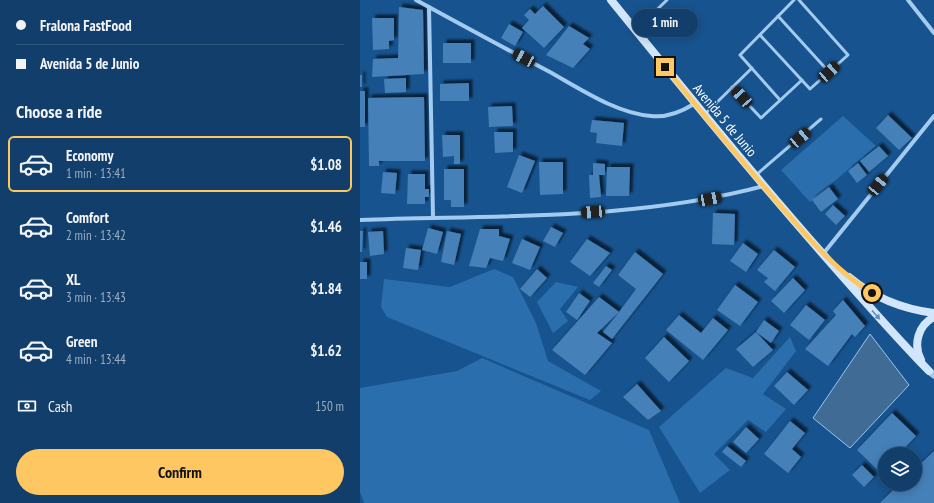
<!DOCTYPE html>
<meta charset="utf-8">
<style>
body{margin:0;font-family:"PT Sans Narrow",sans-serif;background:#1a4570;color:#f1f3f6;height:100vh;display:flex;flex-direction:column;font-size:15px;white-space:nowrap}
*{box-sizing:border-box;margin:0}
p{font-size:13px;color:#9caec1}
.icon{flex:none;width:22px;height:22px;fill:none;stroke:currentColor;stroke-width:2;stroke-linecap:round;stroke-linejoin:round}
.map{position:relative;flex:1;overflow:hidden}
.sheet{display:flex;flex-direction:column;background:#113e6a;width:360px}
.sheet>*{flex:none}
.guide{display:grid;align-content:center;height:88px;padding:0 16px;background:#113e6a}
.fabs{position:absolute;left:518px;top:447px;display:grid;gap:8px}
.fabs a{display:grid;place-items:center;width:44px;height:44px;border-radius:50%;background:#113e6a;box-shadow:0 2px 10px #0003,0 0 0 1px #30577e;font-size:20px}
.end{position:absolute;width:18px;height:18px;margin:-9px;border:5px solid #ffc761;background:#111;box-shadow:0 0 0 2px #111}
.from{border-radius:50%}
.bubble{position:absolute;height:28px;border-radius:14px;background:#113e6a;box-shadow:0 2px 10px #0003,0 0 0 1px #30577e;font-size:13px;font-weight:600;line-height:28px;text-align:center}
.car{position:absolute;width:12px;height:24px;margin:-12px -6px;border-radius:5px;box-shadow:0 0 3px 1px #0007;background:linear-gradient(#222 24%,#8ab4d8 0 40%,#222 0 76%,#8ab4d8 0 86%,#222 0)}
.guide b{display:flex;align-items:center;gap:14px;height:38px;font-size:15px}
.guide b+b{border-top:1px solid #30577e}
.guide i{width:10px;height:10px;background:#f1f3f6}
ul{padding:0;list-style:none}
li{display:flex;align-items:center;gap:12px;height:56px;margin:0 8px 6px;padding:0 8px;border:2px solid transparent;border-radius:6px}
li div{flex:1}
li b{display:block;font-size:15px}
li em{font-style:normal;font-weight:600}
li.selected{border-color:#ffc761}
li>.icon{width:36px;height:36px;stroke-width:1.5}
h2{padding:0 16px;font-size:18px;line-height:48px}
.pay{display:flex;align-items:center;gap:10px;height:44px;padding:0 16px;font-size:15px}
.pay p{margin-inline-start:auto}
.primary-button{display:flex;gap:8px;margin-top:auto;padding:8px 16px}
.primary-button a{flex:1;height:46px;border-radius:24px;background:#ffc761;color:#111;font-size:16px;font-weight:600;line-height:46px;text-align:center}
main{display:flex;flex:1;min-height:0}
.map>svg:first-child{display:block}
</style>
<main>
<section class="sheet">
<div class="guide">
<b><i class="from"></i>Fralona FastFood</b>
<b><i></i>Avenida 5 de Junio</b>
</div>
<h2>Choose a ride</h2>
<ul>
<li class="selected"><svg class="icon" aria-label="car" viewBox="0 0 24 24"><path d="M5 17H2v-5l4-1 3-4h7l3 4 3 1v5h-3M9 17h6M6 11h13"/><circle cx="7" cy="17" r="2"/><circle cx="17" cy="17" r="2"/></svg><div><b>Economy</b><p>1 min · 13:41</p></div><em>$1.08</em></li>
<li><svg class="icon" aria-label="car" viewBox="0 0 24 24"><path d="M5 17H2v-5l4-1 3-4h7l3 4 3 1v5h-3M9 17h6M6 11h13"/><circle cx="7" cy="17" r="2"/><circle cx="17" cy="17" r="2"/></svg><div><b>Comfort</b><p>2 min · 13:42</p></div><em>$1.46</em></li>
<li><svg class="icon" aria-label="car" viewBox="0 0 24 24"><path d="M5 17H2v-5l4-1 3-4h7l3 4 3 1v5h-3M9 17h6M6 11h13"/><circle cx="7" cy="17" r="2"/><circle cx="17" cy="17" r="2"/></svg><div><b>XL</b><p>3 min · 13:43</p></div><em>$1.84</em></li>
<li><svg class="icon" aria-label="car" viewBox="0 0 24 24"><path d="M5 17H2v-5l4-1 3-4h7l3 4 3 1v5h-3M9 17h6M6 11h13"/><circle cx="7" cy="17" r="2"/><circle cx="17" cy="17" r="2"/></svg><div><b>Green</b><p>4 min · 13:44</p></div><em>$1.62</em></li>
</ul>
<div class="pay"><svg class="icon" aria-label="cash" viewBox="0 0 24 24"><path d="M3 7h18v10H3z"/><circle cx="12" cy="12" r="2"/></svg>Cash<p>150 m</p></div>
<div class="primary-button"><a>Confirm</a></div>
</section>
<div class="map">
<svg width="574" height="503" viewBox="0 0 574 503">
<defs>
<filter id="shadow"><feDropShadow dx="3.5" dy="-3.5" stdDeviation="1" flood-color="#0009"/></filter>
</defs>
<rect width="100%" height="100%" fill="#17538e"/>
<g fill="#2a6ead">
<polygon points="483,116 516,146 450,202 421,170"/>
<polygon points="134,269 153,277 176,323 188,361 241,391 230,400 27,317 21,307 24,279 90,287"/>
<polygon points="196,282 218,287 200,309 208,321 193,333 177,302"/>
<polygon points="430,337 436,351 403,394 426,409 406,432 388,420 354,454 370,470 340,493 299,427 366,368 393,378"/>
<polygon points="122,358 289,430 320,503 4,503 0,492 0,388 97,371"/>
</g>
<polygon fill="#3f6b95" stroke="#96c7f2" points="510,334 549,385 490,448 453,418"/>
<g fill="#4480b8" filter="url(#shadow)">
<polygon points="183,6 204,27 184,48 162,28 169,20 164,15 170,9 175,14"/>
<polygon points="39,7 63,10 64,74 12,77 13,59 38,58"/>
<polygon points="12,18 34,18 34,40 29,41 29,49 13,50"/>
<polygon points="149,24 163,32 155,46 141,38"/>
<polygon points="209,26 229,38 223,44 230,49 213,68 186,55"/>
<rect x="83" y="43" width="28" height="20"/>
<rect x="0" y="75" width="2" height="12"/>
<polygon points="46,78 46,92 25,93 24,79"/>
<polygon points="109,83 109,101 80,101 80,84"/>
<rect x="0" y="91" width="5" height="36"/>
<polygon points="64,97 65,161 19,161 19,166 9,166 8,98"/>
<polygon points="152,106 153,126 129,127 128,107"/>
<polygon points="528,115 552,138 539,150 516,128"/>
<polygon points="232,120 264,123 262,146 236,143 237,133 230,132"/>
<polygon points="134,132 153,132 153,152 135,153"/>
<polygon points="82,135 100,135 100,164 94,164 94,156 83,157"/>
<polygon points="519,146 528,156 509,172 500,161"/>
<polygon points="159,155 175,161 162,193 147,187"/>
<polygon points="179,162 203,162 203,194 180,195"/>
<polygon points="233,163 245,164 245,175 239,175 241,197 230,198 229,175 237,175 233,175"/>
<polygon points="498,163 507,175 497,183 488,171"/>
<polygon points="247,167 270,167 269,196 246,196"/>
<polygon points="84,169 104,169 104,207 91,207 91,200 84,200"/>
<polygon points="23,172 37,173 35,194 21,193"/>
<polygon points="48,174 65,174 65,189 69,189 69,197 65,197 65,204 47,204"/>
<polygon points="469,187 478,199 461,212 452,200"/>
<polygon points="473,205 485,216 476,225 465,214"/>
<polygon points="353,213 375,214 374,245 352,244"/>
<polygon points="191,227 203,233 195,247 183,241"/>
<polygon points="68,228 83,232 77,254 62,250"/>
<polygon points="120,229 139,229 139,236 150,239 143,261 130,258 126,268 109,266"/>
<polygon points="0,231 3,231 2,252 0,252"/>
<polygon points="23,231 24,254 10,256 8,232"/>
<polygon points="87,231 101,234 94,265 81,262"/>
<polygon points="162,239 180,247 170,270 152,263"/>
<polygon points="227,239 250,253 230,276 210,262"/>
<polygon points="383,243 398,254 386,272 370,261"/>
<polygon points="46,248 61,250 58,270 43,268"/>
<polygon points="414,250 435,267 415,291 404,282 408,278 397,270"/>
<polygon points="275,252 303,274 252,339 243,332 259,312 237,333 252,343 225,375 192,350 239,297 259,312 276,289 258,275"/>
<rect x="0" y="262" width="7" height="17"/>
<polygon points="246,266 252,270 239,287 233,283"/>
<polygon points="177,269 187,278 170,297 160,289"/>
<polygon points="433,278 445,290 424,313 411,301"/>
<polygon points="375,285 398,302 380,326 357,310"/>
<polygon points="219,293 230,301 217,320 206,312"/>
<polygon points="483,300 505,326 495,337 492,334 468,366 445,349 476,315 473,311"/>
<polygon points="446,305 465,320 449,340 430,325"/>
<polygon points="319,315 341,333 353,318 368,330 343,360 306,330"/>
<polygon points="404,320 419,331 411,343 396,332"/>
<polygon points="396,332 413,350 393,367 376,349"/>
<polygon points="304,337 329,361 309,382 285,358"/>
<polygon points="427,372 448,390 434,405 414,386"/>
<polygon points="277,384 301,411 288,420 263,397"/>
<polygon points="532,413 556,436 539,454 525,454 525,468 521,473 497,450"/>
<polygon points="430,421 445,433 432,449 441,457 428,473 404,454"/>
<polygon points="386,427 399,439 386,453 373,442"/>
<polygon points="367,446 386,461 381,467 362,452"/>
<polygon points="574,451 574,503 520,503 539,484 555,484 555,469"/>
<polygon points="502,465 514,477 504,487 492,475"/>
</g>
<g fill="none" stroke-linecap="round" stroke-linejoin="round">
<g stroke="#a3cbef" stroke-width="3">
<polyline points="418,16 469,72"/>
<polyline points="277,29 307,0"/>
<polyline points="400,35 450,89 488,55 439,0"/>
<polyline points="372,87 401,118 442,80"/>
<polyline points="420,100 380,55 434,0"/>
<polyline points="345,114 392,68"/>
<polyline points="396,175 461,119"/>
</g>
<g stroke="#a3cbef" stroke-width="4">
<path d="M 56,0 C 100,24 144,48 188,71 C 219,88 255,113 291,116 C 307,118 321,112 334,104"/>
<polyline points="548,0 574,33"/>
<polyline points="69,7 73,217"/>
<path d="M 0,220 C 134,215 273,221 404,186"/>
<polyline points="463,254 574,116"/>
</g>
<polyline stroke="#a3cbef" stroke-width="7" points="569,371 574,375"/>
<g stroke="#d1e6fb" stroke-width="8">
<path d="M 251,0 C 320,85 389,170 462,253 C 497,293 532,333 569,371"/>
<path d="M 489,277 C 513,297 542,309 574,313"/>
<path d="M 561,360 C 553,345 558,325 574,317"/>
</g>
</g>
<defs><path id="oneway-solid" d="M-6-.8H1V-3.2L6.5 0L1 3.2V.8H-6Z"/></defs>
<use fill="#618eba" href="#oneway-solid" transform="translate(516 315) rotate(48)"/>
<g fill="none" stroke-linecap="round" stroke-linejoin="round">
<path stroke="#ffc761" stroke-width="5" d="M 305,67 C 342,113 379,158 418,203 C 447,236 474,270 512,293"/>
</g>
<g text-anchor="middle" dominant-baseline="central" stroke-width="3" stroke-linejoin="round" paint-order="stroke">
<g font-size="14" fill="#fff" stroke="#17538e">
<text transform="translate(365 120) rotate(50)">Avenida 5 de Junio</text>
</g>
</g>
</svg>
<div class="fabs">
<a><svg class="icon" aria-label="layers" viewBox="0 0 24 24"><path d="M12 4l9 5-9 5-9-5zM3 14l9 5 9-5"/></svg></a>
</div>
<i class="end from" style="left:512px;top:293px"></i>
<i class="end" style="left:305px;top:67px"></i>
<div class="bubble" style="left:272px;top:9px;width:66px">1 min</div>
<i class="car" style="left:164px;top:58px;rotate:298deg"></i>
<i class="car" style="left:469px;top:72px;rotate:48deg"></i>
<i class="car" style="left:382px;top:97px;rotate:318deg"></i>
<i class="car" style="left:440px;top:138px;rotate:50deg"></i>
<i class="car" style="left:518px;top:185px;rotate:39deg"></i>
<i class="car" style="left:350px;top:199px;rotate:79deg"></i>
<i class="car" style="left:233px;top:212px;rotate:266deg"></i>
</div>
</main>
